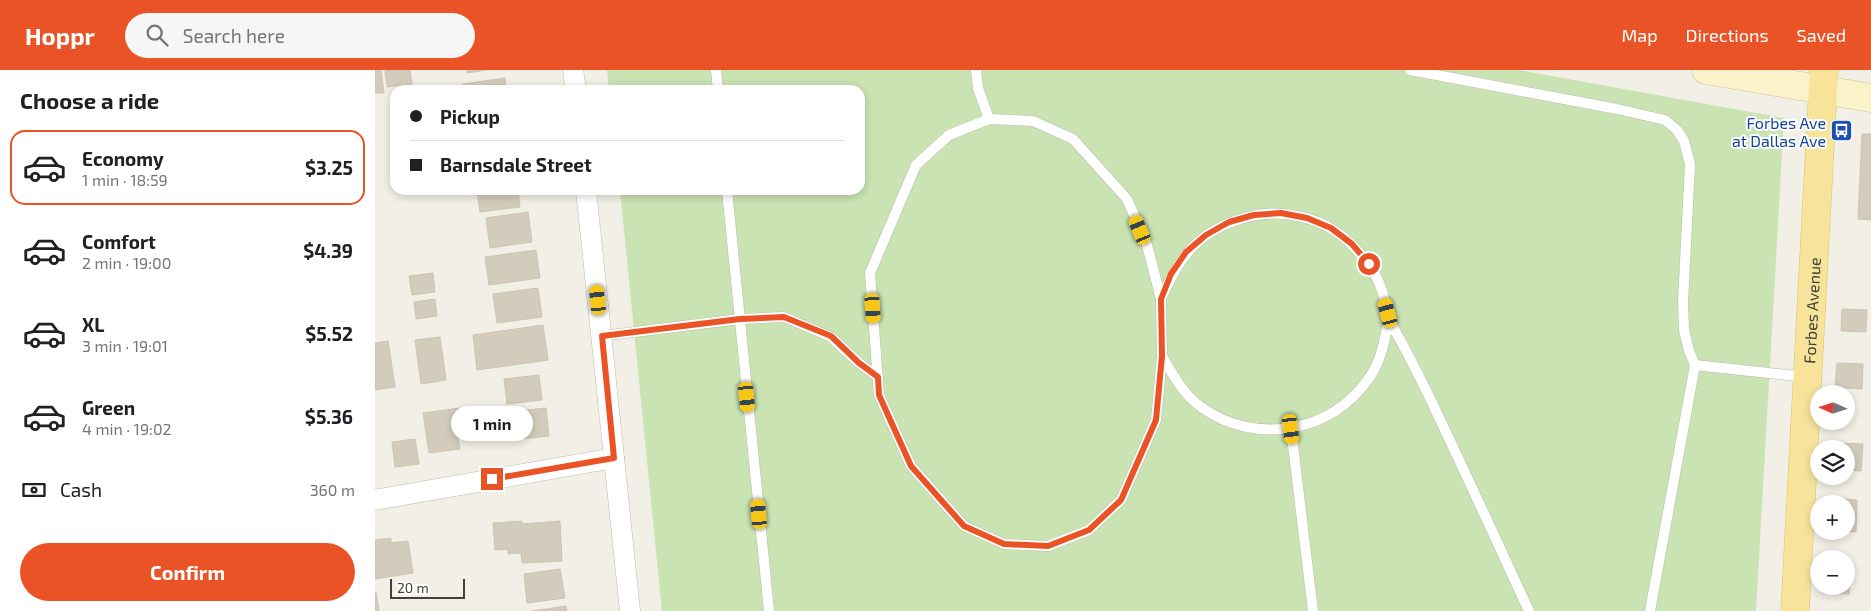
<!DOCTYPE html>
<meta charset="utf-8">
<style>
body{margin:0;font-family:"Exo 2",sans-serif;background:#f6f6f6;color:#202124;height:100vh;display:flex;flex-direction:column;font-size:19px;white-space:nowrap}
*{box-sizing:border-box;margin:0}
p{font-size:16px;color:#757577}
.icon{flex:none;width:28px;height:28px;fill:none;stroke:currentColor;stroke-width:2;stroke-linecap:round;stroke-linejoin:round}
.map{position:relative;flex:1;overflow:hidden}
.panel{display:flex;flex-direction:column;background:#fff;width:375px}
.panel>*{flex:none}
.hud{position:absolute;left:15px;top:15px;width:475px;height:110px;border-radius:15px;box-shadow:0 2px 8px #0003;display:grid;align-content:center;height:110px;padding:0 20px;background:#fff}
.needle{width:32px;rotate:273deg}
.tools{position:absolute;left:1435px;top:315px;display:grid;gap:10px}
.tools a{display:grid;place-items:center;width:45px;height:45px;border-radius:50%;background:#fff;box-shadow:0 2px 8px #0003;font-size:25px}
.scale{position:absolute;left:15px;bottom:12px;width:75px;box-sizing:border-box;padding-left:5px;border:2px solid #444036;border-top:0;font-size:14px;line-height:18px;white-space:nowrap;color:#444036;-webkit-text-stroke:4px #fff;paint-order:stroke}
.end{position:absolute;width:22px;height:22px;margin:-11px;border:6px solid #ea5325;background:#fff;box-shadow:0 0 0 2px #fff}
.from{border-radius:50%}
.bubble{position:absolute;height:35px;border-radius:18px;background:#fff;box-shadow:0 2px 8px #0003;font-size:16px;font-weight:700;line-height:35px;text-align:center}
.car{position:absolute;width:15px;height:30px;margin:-15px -8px;border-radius:6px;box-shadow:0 0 4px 1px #0007;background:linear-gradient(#f5c518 24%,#345 0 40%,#f5c518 0 76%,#345 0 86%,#f5c518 0)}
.hud b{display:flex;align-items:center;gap:18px;height:48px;font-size:19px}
.hud b+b{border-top:1px solid #e0e0e0}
.hud i{width:12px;height:12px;background:#202124}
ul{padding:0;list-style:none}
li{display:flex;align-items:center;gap:15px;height:75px;margin:0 10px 8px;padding:0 10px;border:2px solid transparent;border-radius:15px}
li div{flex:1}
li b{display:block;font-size:19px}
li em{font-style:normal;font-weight:700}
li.active{border-color:#ea5325}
li>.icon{width:45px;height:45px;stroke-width:1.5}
h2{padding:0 20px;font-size:22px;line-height:60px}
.pay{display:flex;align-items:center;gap:12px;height:55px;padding:0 20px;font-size:19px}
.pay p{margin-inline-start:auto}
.action{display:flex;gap:10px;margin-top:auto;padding:10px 20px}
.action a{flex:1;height:58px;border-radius:30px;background:#ea5325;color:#fff;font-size:20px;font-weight:700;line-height:58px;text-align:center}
header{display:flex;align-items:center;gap:30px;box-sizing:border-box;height:70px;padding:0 25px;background:#ea5325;color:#fff}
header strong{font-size:24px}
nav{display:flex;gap:28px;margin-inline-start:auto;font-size:18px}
.search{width:350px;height:45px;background:#f6f6f6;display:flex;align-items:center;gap:12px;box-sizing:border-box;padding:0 18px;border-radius:28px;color:#757577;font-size:19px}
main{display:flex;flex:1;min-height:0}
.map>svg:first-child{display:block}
</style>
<header>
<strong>Hoppr</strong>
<div class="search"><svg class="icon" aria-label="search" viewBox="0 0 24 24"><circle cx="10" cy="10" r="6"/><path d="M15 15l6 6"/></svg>Search here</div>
<nav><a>Map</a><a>Directions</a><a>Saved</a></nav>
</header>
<main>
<section class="panel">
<h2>Choose a ride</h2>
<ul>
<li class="active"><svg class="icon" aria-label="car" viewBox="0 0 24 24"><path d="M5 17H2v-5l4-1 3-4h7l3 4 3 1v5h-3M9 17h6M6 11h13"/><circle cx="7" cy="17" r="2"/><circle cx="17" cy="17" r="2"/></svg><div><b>Economy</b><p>1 min · 18:59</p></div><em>$3.25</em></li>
<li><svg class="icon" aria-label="car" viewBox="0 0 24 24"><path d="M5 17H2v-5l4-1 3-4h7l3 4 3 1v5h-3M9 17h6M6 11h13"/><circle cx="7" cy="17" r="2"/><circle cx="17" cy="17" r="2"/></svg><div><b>Comfort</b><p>2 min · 19:00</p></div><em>$4.39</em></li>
<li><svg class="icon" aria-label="car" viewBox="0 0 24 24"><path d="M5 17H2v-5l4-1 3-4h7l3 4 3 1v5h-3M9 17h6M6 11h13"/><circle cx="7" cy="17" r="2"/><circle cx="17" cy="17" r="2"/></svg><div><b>XL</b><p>3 min · 19:01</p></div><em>$5.52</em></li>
<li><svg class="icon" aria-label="car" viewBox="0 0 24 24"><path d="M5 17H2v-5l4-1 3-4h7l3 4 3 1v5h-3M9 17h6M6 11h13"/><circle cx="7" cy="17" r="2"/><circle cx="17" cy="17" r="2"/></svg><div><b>Green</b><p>4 min · 19:02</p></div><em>$5.36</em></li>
</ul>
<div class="pay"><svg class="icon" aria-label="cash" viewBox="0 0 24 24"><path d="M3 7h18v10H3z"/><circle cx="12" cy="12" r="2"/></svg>Cash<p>360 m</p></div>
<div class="action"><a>Confirm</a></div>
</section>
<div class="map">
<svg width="1496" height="541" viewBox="0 0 1496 541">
<rect width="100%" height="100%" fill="#f2efe6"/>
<polygon fill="#c9e3b2" points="232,0 1144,0 1409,48 1381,541 287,541 245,120 485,120 485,20 234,20"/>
<g fill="#d3ccbc" stroke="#cdc4b0">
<polygon points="0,0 6,0 9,23 0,23"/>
<polygon points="10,0 35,0 37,14 12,17"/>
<polygon points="92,0 112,0 92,3"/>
<polygon points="130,8 131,20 89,20 88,14"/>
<polygon points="1487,64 1496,64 1496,150 1483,149"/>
<polygon points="102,120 143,120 145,137 105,142"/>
<polygon points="153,142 157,172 115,178 111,148"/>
<polygon points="161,180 165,208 114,215 110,187"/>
<polygon points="58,203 60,222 37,225 34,206"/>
<polygon points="163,218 167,247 122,253 118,224"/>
<polygon points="60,229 62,246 41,249 39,232"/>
<polygon points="1467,239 1492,240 1491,262 1466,261"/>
<polygon points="168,255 173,290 102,300 98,265"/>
<polygon points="65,267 71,310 46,314 40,270"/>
<polygon points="13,271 20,317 0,320 0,273"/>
<polygon points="1462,293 1488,294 1487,319 1460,317"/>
<polygon points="164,305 167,330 132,334 129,309"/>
<polygon points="85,338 88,362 82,362 85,379 54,383 48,343"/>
<polygon points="171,338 174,366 136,370 133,342"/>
<polygon points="40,369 44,394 20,397 17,372"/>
<polygon points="1459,373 1488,374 1486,401 1471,400 1471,379 1459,379"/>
<polygon points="1454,428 1482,430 1481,462 1464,461 1471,461 1471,434 1454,434"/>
<polygon points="147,451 147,454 185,451 187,491 147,493 146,483 133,484 133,479 120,480 118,453"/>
<polygon points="16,468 16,473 33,471 38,503 0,509 0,470"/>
<polygon points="1471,494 1476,495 1474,524 1447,523 1448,516 1471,516"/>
<polygon points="185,499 190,528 152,533 149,504"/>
<polygon points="0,522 1,522 4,541 0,541"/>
<polygon points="191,536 192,541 157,541"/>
</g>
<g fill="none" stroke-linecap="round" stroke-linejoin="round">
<defs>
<g id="lane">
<polyline points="341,0 343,20"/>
<polyline points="601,0 603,18 614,49"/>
<polyline points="1035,0 1242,39 1290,50 1302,60 1309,71 1315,94 1308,232 1309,260 1314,281 1320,295 1431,307"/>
<polygon points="614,49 658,51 698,69 752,129 772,175 786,229 787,286 781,350 746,430 714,460 673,476 629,474 589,456 536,396 504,325 495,203 541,95 574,65"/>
<polyline points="352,120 394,541"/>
<path d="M 786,229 C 804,187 823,161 869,148 C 906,137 950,147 977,175 C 989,187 1001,202 1006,218 C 1010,228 1011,238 1014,248 C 1017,257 1023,266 1028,275 C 1039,296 1050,317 1060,339 C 1092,406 1123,474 1154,541"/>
<polyline points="227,266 365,249 409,247 456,267 484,293 503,307"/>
<path d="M 787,286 C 798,305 808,324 826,337 C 880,376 957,363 994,308 C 1007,290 1010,268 1014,247"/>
<polyline points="916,359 938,541"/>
<polyline points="1275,541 1320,295"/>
</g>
<g id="street">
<polyline points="198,0 201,20"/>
<polyline points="211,120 255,541"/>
<polyline points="0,430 239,388"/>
</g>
<polyline id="secondary" points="1331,0 1496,28"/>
<g id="primary">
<path id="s1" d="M 1420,541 L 1449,0"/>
</g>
</defs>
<use href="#lane" stroke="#bfbaad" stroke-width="11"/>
<use href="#street" stroke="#bfbaad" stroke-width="21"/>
<use href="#secondary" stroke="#cec499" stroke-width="29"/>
<use href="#primary" stroke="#dbc36b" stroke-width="29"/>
<use href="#lane" stroke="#fff" stroke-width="10"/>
<use href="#street" stroke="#fff" stroke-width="20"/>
<use href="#secondary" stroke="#faf2c8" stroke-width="28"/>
<use href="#primary" stroke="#f7e49a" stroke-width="28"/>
</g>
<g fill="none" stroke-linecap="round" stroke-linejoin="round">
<polyline stroke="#ea5325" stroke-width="6" points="117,409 239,388 227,266 365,249 409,247 456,266 484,293 503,307 504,325 536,396 589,456 629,474 673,476 714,460 746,430 781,350 787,286 786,229 796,204 811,182 831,165 854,152 879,145 906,143 932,148 956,158 977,174 994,194"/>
</g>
<defs>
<symbol id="bus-square" viewBox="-11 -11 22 22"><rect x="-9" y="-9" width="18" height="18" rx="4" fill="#1a4fb4" stroke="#fff"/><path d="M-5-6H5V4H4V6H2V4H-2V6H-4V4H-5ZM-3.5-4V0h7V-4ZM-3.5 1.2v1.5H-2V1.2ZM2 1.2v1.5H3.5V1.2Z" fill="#fff"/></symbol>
</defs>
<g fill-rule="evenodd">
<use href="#bus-square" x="1454" y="48" width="25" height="25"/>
</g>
<g text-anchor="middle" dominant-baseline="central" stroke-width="4" stroke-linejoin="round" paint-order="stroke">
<g font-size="16" fill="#164399" stroke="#fff" text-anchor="end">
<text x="1451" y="52">Forbes Ave<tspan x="1451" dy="18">at Dallas Ave</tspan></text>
</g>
<g font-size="16" fill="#444036" stroke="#fff">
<text stroke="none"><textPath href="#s1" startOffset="301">Forbes Avenue</textPath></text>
</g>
</g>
</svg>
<div class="tools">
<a><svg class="needle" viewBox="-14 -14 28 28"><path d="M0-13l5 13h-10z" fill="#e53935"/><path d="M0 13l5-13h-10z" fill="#757577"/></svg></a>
<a><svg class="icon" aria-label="layers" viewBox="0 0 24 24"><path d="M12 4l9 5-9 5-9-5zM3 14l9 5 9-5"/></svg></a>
<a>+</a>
<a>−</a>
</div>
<div class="scale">20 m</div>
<i class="end from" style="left:994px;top:194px"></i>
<i class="end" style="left:117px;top:409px"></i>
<div class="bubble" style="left:76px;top:336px;width:82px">1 min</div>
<i class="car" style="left:765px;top:160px;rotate:337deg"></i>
<i class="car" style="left:223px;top:230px;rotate:354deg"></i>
<i class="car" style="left:498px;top:238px;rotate:176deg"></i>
<i class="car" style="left:1013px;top:243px;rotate:345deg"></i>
<i class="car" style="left:372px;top:327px;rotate:174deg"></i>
<i class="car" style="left:916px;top:359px;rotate:173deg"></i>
<i class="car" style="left:384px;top:444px;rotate:355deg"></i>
<div class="hud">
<b><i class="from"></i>Pickup</b>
<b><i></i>Barnsdale Street</b>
</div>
</div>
</main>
